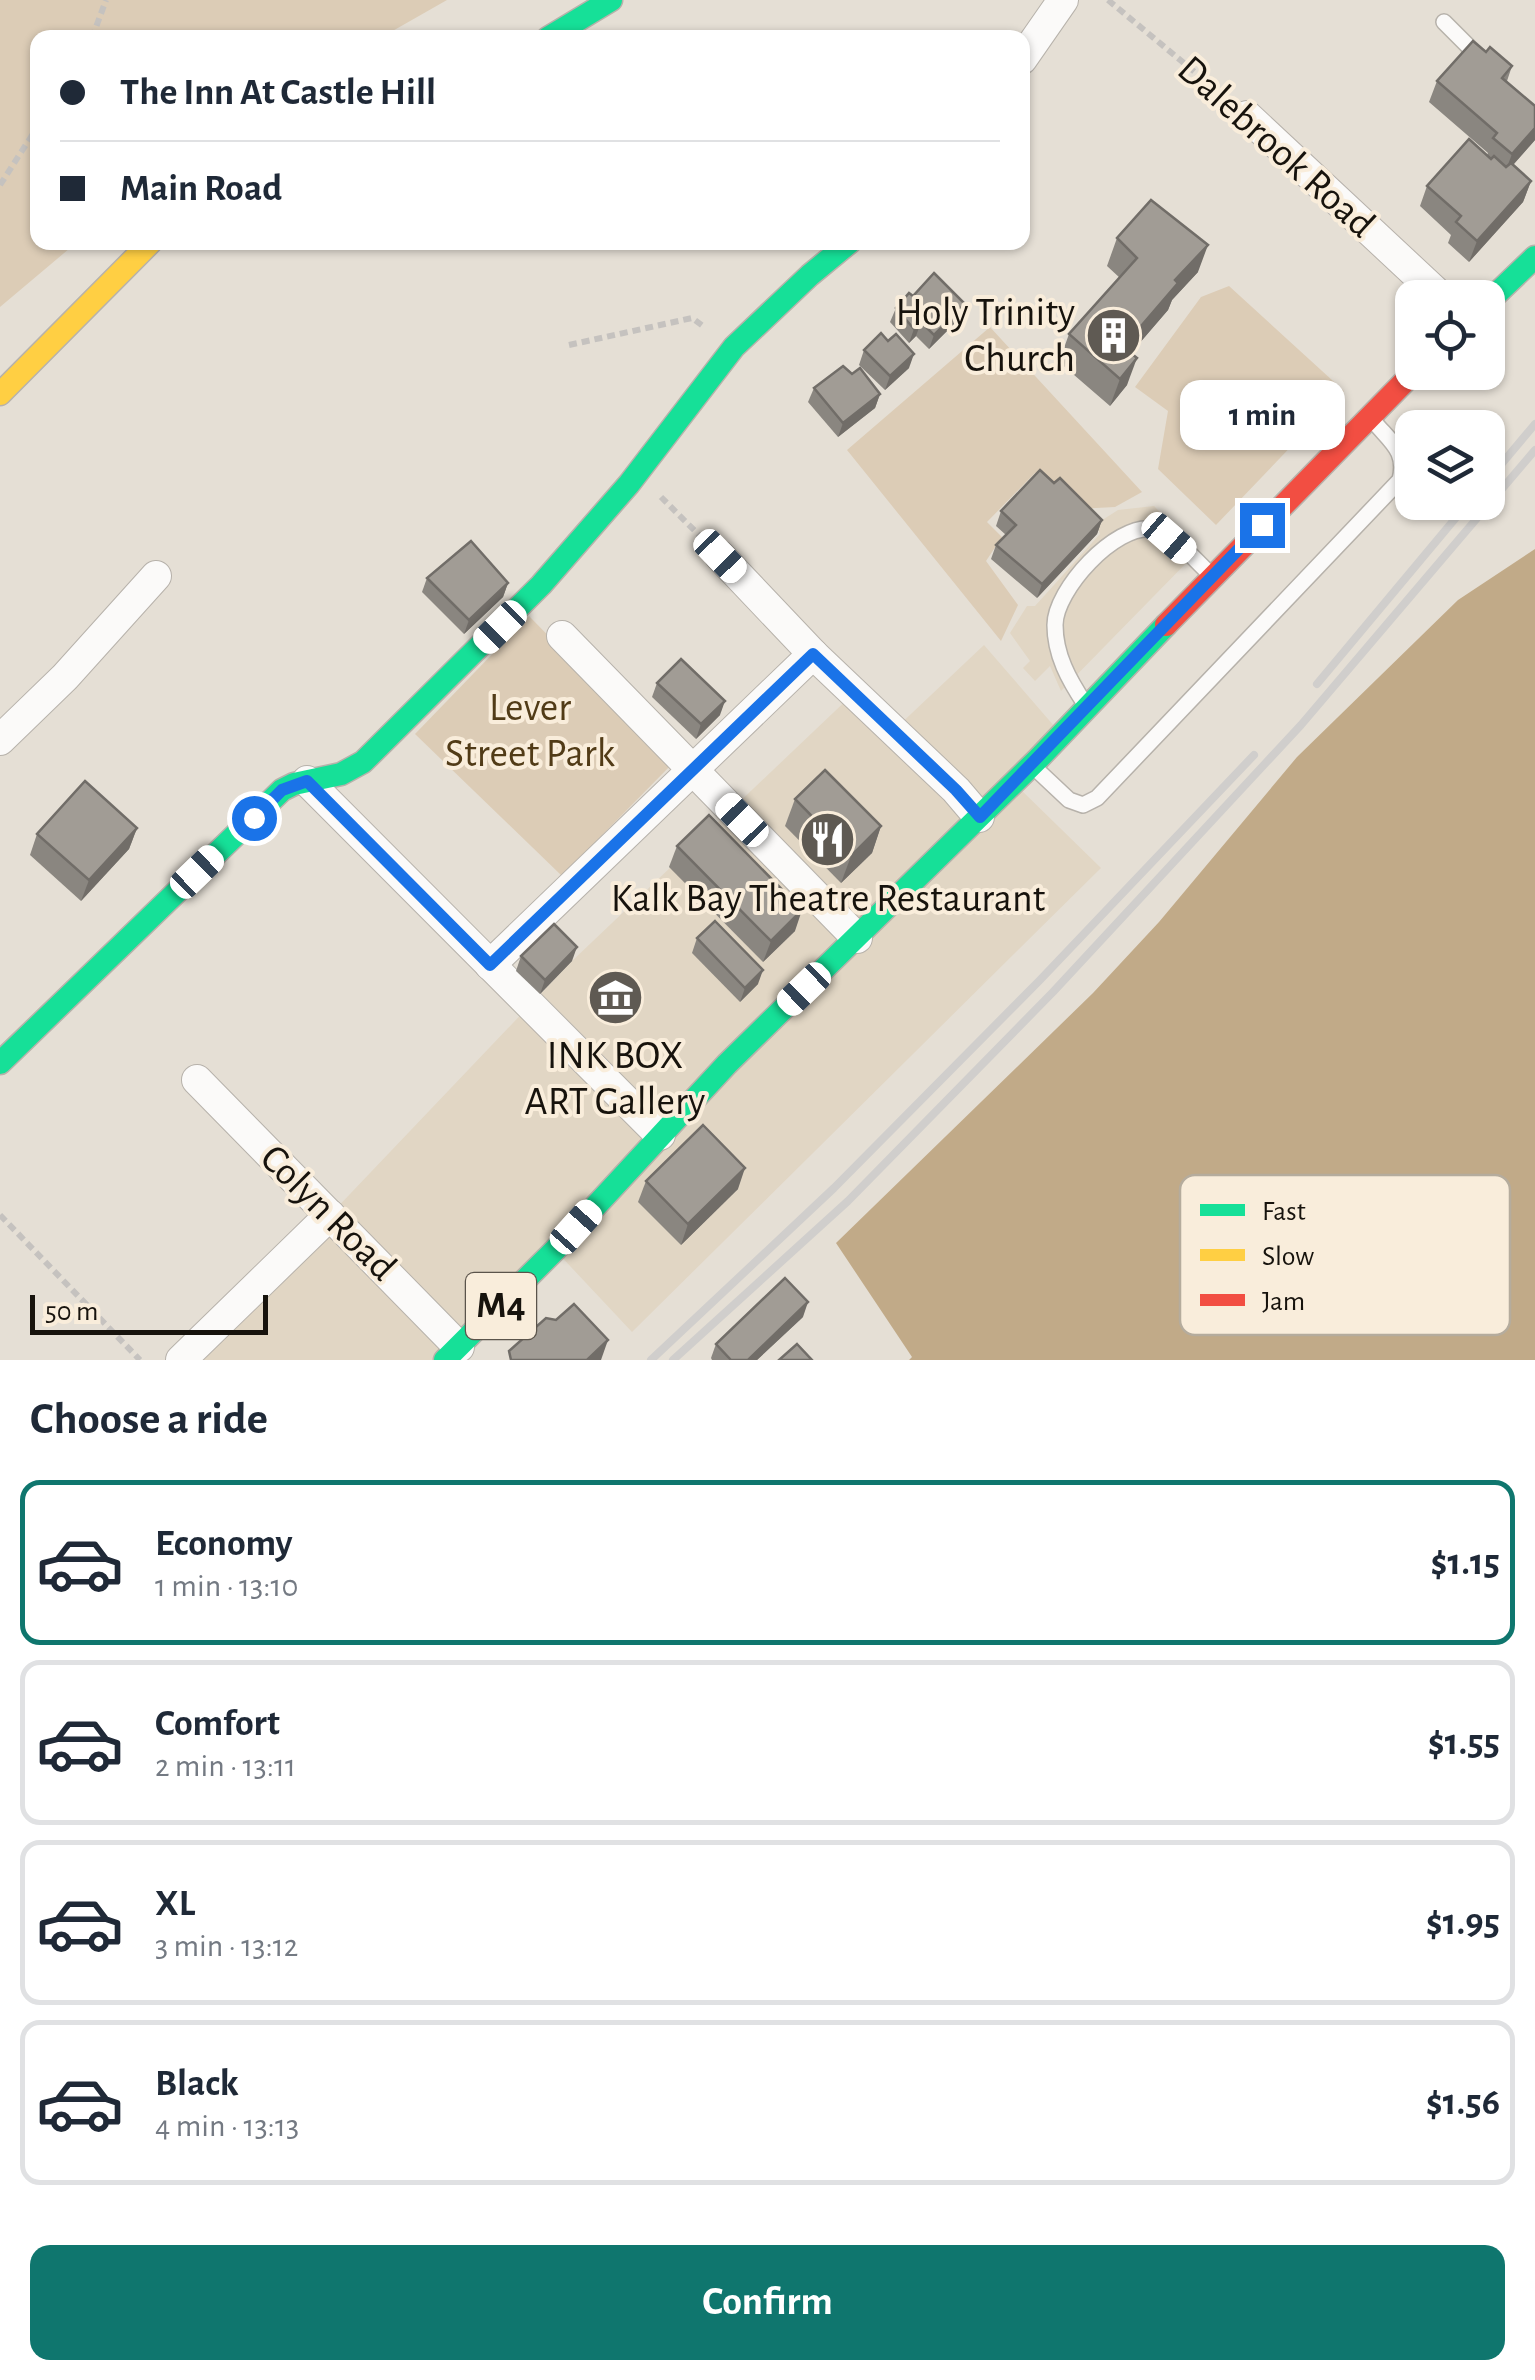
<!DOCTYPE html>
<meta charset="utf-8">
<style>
body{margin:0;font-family:"Alegreya Sans",sans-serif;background:#f6f6f7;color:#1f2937;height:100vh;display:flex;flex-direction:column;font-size:38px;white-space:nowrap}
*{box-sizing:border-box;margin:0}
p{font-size:32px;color:#747a83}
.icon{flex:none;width:55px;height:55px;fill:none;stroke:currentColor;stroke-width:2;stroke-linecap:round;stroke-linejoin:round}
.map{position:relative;height:1360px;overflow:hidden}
.details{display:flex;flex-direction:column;background:#fff;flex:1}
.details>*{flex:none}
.hud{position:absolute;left:30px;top:30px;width:1000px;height:220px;border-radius:20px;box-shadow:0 2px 8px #0004;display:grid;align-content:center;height:220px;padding:0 30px;background:#fff}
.buttons{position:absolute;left:1395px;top:280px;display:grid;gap:20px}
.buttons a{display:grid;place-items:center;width:110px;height:110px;border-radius:20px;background:#fff;box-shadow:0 2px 8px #0004;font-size:50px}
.scale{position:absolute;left:30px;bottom:25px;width:238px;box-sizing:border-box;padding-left:10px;border:5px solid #17130d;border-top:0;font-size:28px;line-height:35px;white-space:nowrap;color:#17130d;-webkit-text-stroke:8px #f9eddb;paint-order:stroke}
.end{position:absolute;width:45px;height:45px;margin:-22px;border:12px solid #1a73e8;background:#fff;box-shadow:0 0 0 5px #fff}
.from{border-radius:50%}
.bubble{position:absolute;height:70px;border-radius:20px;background:#fff;box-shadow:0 2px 8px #0004;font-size:32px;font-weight:700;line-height:70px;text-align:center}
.car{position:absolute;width:30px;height:60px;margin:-30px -15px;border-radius:12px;box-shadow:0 0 8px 2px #0007;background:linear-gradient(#fff 24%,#345 0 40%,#fff 0 76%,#345 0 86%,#fff 0)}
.hud b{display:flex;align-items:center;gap:35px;height:95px;font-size:38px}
.hud b+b{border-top:2px solid #e0e1e3}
.hud i{width:25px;height:25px;background:#1f2937}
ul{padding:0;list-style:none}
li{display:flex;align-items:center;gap:30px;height:165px;margin:0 20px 15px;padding:0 10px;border:5px solid #e0e1e3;border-radius:20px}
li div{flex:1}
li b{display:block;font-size:38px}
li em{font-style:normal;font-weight:700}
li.on{border-color:#0f766e}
li>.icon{width:90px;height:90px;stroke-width:1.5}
h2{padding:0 30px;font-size:45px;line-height:120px}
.primary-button{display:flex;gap:20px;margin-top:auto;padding:20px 30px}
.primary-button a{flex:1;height:115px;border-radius:20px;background:#0f766e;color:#fff;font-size:40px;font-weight:700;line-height:115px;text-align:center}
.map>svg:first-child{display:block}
</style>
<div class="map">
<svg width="1535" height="1360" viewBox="0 0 1535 1360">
<rect width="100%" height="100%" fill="#e5dfd5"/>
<g fill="#e1d6c4">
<polygon points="1154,506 1198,551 1061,691 1050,666 1035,681 1023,668 1030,661 1010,633 1027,606 1035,606 1100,534 1096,524 1118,510"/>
<polygon points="984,645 1061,734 1014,783 1101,868 632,1332 555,1250 445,1360 181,1360 330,1215 572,961 854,693 894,730"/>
</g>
<g fill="#dcccb6">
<polygon points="0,0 447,0 382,37 38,38 38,242 76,243 0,307"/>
<polygon points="1229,286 1344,391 1216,525 1158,469 1168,411 1135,387 1201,297"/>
<polygon points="990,327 1142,492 1115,507 1077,509 1035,473 987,522 1002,537 986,561 1018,605 1001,641 847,450"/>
<polygon points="529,616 673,763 562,876 415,734"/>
</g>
<polygon fill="#c1aa88" points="1535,549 1535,1360 909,1360 912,1357 836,1243 1093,993 1159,922 1297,757 1458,600"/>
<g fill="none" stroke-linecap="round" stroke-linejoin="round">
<defs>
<g id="lane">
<polyline points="1444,22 1482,60"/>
<path d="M 1085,704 C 1069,680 1055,655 1055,625 C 1055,590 1115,524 1152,529 C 1172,532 1193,558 1207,571"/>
<path d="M 1036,769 L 1069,800 L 1083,805 L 1097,798 L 1400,480 C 1407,452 1392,443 1375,423"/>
</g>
<g id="street">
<polyline points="1022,59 1063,0"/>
<polyline points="1247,116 1442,298"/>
<polyline points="720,556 813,654 956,790 979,817"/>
<polyline points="562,636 857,938"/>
<polyline points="0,740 65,677 156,576"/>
<polyline points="307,781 660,1135"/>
<polyline points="490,965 813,654"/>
<polyline points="197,1080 459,1347"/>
<polyline points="181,1360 330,1215"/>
</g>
<g id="fast">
<polyline points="548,38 611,0"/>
<polyline points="1488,302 1535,257"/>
<polyline points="0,1063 282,790 294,784 341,774 363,762 541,585 629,484 734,347 810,275 850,242"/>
<polyline points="445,1360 555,1250 727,1064 1038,759 1166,625"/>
</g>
<polyline id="slow" points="0,394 151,242"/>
<polyline id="jam" points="1166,625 1414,372"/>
</defs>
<use href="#lane" stroke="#b7b2ab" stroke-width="18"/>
<use href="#street" stroke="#b7b2ab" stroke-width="32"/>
<use href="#fast" stroke="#b7b2ab" stroke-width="25"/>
<use href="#slow" stroke="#b7b2ab" stroke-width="25"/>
<use href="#jam" stroke="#b7b2ab" stroke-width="25"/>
<g stroke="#c5c2bf" stroke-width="6" stroke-dasharray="8 5" stroke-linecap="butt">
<polyline points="1108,0 1226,98"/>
<polyline points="92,38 106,0"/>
<polyline points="0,185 38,126"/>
<polyline points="569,345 692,318 703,326"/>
<polyline points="661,497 702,538"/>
<polyline points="0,1215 140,1360"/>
</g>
<use href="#lane" stroke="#fbfaf9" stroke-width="15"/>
<use href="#street" stroke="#fbfaf9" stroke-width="30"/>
<use href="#fast" stroke="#16e098" stroke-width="22"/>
<use href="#slow" stroke="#ffcf43" stroke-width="22"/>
<use href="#jam" stroke="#f24e42" stroke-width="22"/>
<g stroke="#d0cecc" stroke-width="8">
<polyline points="1488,480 1535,424"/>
<polyline points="1317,684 1469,502"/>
<polyline points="651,1360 834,1188 1040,980 1254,755"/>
<polyline points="673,1360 848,1201 1053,992 1301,725 1535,450"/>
</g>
</g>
<g fill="#8a8680">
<polygon points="1486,52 1512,66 1507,81 1535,106 1535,140 1513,165 1531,181 1523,202 1469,262 1448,243 1451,235 1420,206 1427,186 1487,155 1488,153 1429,102 1437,81"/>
<polygon points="1117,238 1198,272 1172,300 1168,310 1131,353 1127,385 1110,406 1059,362 1069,334 1120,278 1107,266"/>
<polygon points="913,296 965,304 960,318 929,349 916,336 909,343 890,322 896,308"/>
<polygon points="864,350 909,368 885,390 859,365"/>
<polygon points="852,374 880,394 875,408 838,437 808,402 814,388"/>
<polygon points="1054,483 1102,520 1097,534 1037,598 991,559 996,545 1006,535 996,526 1001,511"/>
<polygon points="427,578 508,583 503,597 464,634 422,592"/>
<polygon points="657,683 720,715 696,739 652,697"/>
<polygon points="795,799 881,826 872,853 841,883 785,826"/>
<polygon points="137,828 129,849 81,901 30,855 37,834"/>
<polygon points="677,846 795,931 763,962 669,867"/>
<polygon points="697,938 758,984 740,1002 692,953"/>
<polygon points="521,956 572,961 540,994 516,971"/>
<polygon points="646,1181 738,1189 681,1245 638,1202"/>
<polygon points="803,1317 757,1360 712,1360 711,1358 716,1344"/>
</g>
<g fill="#716d68">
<polygon points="1535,128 1535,140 1504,175 1512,154"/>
<polygon points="1531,181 1523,202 1469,262 1477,241"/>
<polygon points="1208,245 1198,272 1172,300 1168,310 1113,374 1123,347 1175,280"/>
<polygon points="965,304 960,318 929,349 934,335"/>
<polygon points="921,322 916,336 909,343 914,329"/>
<polygon points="914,354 909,368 885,390 890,376"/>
<polygon points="1137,358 1127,385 1110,406 1120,379"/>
<polygon points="880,394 875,408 838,437 843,423"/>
<polygon points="1102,520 1097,534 1037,598 1042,584"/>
<polygon points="508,583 503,597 464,634 469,620"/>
<polygon points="725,701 720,715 696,739 701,724"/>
<polygon points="881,826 872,853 841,883 851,856"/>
<polygon points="137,828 129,849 81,901 89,880"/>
<polygon points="802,910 795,931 763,962 771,941"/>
<polygon points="577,947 572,961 540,994 545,980"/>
<polygon points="763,970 758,984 740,1002 745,988"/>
<polygon points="745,1168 738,1189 681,1245 688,1224"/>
<polygon points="808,1302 803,1317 757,1360 748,1360"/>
<polygon points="608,1340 601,1360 587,1360"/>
</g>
<g fill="#a19c95" stroke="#716d68" stroke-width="2.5">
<polygon points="1473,41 1486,52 1490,47 1512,66 1502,78 1535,106 1535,128 1512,154 1493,138 1497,133 1437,81"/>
<polygon points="1469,139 1491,159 1494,156 1506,167 1511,163 1531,181 1477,241 1456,222 1461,216 1427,186"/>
<polygon points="1151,200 1208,245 1175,280 1178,283 1123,347 1137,358 1120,379 1069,334 1137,258 1117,238"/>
<polygon points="934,273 965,304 934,335 921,322 914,329 896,308 909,293 913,296"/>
<polygon points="881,333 888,341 896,334 914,354 890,376 864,350"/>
<polygon points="843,366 852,374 860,368 880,394 843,423 814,388"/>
<polygon points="1040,470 1054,483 1060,478 1102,520 1042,584 996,545 1016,525 1001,511"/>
<polygon points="471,541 508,583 469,620 427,578"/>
<polygon points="681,659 725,701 701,724 657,683"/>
<polygon points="825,770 881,826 851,856 795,799"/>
<polygon points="85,781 137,828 89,880 37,834"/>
<polygon points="709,815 802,910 771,941 677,846"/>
<polygon points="715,921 763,970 745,988 697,938"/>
<polygon points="554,924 577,947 545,980 521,956"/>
<polygon points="703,1125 745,1168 688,1224 646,1181"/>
<polygon points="785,1278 808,1302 748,1360 731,1360 716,1344"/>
<polygon points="574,1304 608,1340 587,1360 511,1360 509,1351 546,1318 556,1320"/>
<polygon points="797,1344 812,1360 779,1360"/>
</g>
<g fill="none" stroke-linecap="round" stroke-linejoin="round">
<polyline stroke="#1a73e8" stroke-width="12" points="254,818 282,790 307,781 490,965 813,654 956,790 980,817 1262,525"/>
</g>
<defs>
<symbol id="building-disc" viewBox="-11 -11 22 22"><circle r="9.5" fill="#5f5a53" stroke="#f9eddb"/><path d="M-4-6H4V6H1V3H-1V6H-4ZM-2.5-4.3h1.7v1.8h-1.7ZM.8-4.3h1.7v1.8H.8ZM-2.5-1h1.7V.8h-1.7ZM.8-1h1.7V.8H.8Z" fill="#fff"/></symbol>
<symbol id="restaurant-disc" viewBox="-11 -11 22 22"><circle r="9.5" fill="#5f5a53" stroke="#f9eddb"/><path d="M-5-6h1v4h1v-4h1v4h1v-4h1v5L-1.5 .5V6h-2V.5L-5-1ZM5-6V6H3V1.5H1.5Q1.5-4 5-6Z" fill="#fff"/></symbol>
<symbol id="museum-disc" viewBox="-11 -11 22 22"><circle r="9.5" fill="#5f5a53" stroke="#f9eddb"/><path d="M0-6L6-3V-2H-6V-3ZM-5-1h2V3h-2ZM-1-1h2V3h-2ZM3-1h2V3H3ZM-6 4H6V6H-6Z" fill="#fff"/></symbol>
</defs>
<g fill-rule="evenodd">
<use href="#building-disc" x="1082" y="304" width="63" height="63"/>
<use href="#restaurant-disc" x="796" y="808" width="63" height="63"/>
<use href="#museum-disc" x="584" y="966" width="63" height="63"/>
</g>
<g text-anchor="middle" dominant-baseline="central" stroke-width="8" stroke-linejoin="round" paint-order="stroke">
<rect fill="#f9eddb" stroke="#5b544b" stroke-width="2.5" x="466" y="1273" width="70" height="66" rx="8"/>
<g font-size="38" font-weight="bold" fill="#17130d">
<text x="501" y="1306">M4</text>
</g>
<g font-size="40" fill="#17130d" stroke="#f9eddb">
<text transform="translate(1276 147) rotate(42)">Dalebrook Road</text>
<text transform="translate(328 1213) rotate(45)">Colyn Road</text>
</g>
<g font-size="40" fill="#17130d" stroke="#f9eddb">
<text x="1075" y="313" text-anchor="end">Holy Trinity<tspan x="1075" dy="46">Church</tspan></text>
<text x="828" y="899">Kalk Bay Theatre Restaurant</text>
<text x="615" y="1056">INK BOX<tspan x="615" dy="46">ART Gallery</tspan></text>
</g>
<g font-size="40" fill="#513b17" stroke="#f9eddb">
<text x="530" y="708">Lever<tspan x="530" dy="46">Street Park</tspan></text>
</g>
</g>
<rect x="1180" y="1175" width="330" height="160" rx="15" fill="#f9eddb" stroke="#b5ac9d" stroke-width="2.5"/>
<rect x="1200" y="1204" width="45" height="12" fill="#16e098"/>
<rect x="1200" y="1249" width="45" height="12" fill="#ffcf43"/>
<rect x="1200" y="1294" width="45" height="12" fill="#f24e42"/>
<g font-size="28" fill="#17130d">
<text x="1262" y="1220">Fast</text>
<text x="1262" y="1265">Slow</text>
<text x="1262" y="1310">Jam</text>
</g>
</svg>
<div class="buttons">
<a><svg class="icon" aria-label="locate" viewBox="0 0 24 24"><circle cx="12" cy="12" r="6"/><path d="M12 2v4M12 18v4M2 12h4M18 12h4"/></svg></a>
<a><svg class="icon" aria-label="layers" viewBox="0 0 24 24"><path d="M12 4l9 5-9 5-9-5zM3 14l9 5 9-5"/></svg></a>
</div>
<div class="scale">50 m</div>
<i class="end from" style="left:254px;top:818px"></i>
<i class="end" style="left:1262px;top:525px"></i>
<div class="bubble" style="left:1180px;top:380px;width:165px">1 min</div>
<i class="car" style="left:1169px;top:538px;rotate:131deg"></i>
<i class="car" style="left:720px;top:556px;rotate:136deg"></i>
<i class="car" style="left:500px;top:627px;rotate:225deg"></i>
<i class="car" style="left:742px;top:820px;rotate:316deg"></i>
<i class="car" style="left:197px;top:872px;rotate:46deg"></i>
<i class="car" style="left:804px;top:989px;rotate:226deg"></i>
<i class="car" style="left:576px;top:1227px;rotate:42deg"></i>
<div class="hud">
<b><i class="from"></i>The Inn At Castle Hill</b>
<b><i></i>Main Road</b>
</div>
</div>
<section class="details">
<h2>Choose a ride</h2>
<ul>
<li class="on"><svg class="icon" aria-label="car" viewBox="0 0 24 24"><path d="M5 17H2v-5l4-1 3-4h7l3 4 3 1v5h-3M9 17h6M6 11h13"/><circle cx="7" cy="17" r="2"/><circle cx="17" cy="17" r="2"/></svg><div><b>Economy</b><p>1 min · 13:10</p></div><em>$1.15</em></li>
<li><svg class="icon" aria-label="car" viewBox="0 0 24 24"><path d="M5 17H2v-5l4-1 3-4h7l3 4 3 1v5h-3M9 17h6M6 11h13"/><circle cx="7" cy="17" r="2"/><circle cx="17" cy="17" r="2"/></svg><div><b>Comfort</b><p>2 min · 13:11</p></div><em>$1.55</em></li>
<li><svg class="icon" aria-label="car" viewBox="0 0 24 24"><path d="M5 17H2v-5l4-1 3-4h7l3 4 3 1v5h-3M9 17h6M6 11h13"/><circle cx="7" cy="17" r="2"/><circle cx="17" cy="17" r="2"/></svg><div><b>XL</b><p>3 min · 13:12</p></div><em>$1.95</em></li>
<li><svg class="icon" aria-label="car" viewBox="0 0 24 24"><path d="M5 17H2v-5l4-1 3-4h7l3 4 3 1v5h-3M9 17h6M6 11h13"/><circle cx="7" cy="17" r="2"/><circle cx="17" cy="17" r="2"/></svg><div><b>Black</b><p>4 min · 13:13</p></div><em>$1.56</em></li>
</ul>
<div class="primary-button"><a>Confirm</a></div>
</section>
